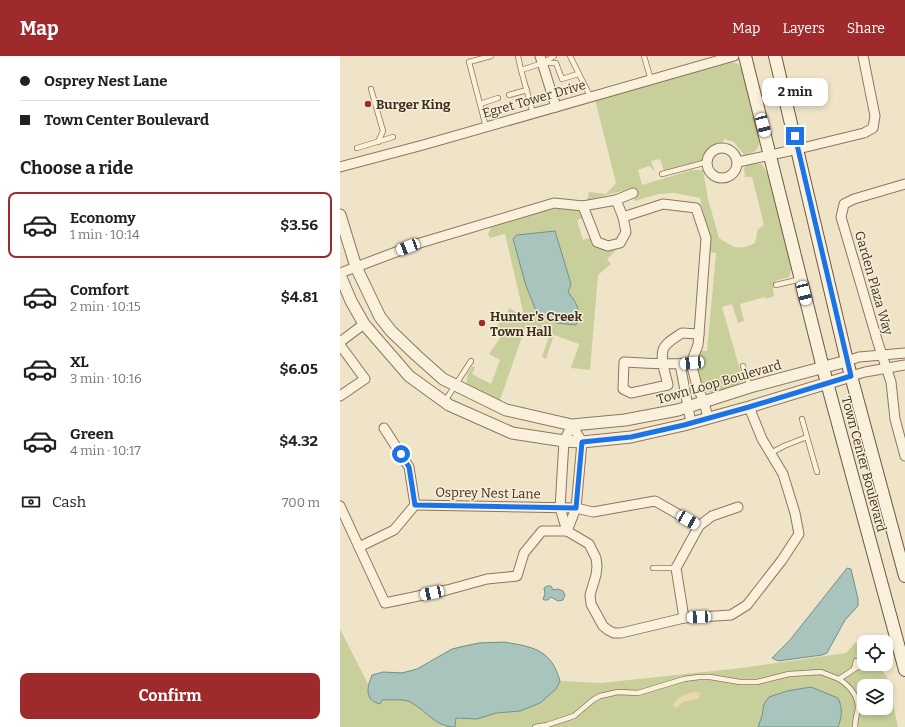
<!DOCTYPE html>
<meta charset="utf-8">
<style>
body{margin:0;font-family:Bitter,serif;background:#f2f2f2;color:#202124;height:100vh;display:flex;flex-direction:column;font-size:15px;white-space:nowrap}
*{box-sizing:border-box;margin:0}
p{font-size:13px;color:#757577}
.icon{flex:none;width:22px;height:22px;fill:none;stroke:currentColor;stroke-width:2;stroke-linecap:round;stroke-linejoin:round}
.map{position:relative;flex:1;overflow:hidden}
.details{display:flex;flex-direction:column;background:#fff;width:340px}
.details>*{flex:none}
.top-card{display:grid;align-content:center;height:88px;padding:0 20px;background:#fff}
.buttons{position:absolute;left:517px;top:579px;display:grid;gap:8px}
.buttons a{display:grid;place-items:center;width:36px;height:36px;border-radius:8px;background:#fff;box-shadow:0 2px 6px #0003;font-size:20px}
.end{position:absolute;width:18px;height:18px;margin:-9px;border:5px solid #1a73e8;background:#fff;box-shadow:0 0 0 2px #fff}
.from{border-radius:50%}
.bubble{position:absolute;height:28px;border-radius:8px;background:#fff;box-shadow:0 2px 6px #0003;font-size:13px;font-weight:700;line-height:28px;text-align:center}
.car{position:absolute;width:12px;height:24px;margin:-12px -6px;border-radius:5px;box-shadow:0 0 3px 1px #0007;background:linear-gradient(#fff 24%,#345 0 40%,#fff 0 76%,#345 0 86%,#fff 0)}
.top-card b{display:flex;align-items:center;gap:14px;height:38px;font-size:15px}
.top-card b+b{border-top:1px solid #e0e0e0}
.top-card i{width:10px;height:10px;background:#202124}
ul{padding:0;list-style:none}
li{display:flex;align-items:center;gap:12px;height:66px;margin:0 8px 6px;padding:0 12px;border:2px solid transparent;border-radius:8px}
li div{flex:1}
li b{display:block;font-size:15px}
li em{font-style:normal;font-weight:700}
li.on{border-color:#9e2a2b}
li>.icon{width:36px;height:36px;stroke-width:1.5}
h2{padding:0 20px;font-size:18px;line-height:48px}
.pay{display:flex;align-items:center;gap:10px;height:44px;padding:0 20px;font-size:15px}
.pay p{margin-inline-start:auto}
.cta{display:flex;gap:8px;margin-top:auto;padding:8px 20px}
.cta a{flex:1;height:46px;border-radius:8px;background:#9e2a2b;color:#fff;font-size:16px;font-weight:700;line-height:46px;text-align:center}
header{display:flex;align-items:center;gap:24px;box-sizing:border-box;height:56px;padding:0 20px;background:#9e2a2b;color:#fff}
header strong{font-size:19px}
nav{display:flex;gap:22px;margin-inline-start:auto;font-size:14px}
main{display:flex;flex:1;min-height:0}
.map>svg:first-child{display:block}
</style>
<header>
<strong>Map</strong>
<nav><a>Map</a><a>Layers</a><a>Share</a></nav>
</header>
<main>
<section class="details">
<div class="top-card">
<b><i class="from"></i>Osprey Nest Lane</b>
<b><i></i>Town Center Boulevard</b>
</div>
<h2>Choose a ride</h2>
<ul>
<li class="on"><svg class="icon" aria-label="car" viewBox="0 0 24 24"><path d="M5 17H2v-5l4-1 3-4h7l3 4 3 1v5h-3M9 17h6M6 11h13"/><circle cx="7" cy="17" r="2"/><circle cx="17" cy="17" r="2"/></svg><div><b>Economy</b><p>1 min · 10:14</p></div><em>$3.56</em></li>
<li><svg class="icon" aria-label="car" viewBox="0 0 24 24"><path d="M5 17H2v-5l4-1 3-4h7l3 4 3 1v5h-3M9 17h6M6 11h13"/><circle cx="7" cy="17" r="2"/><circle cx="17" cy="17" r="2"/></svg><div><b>Comfort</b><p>2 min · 10:15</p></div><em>$4.81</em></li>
<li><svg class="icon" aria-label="car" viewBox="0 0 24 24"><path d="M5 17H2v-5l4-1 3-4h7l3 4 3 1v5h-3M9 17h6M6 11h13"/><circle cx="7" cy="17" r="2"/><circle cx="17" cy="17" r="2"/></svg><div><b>XL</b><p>3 min · 10:16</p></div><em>$6.05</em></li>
<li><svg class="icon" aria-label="car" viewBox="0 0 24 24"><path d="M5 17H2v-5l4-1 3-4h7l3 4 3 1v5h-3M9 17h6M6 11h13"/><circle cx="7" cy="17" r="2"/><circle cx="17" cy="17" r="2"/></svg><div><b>Green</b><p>4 min · 10:17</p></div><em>$4.32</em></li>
</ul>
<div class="pay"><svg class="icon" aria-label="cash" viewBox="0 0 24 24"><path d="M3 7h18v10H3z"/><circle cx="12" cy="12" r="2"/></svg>Cash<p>700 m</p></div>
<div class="cta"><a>Confirm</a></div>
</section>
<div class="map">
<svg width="565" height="671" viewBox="0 0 565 671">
<rect width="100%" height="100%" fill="#f0e4c8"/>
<g fill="#c9cf9b" fill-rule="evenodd">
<path d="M 392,6 L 398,8 L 402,14 L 420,86 C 417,96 413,97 404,99 L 394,86 L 384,83 L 383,89 L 371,93 L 364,103 L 360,105 L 324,115 L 320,103 L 311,105 L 315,115 L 309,110 L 298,114 L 302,129 L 352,114 L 363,114 L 368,143 L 379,182 C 395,192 398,195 415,187 L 418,173 L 424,169 L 412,121 L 405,121 L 404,113 L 407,108 L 415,107 L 422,108 L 429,121 L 452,210 L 449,221 L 435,225 L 433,234 L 434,240 L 426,243 L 425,241 L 400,248 L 404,265 L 398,267 L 392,248 L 382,251 L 401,317 C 401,320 401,323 400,326 C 397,331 392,332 387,333 C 383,334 379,336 375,336 C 353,338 355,308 360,295 L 367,295 L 376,197 L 369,196 L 370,184 L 360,142 L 334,137 L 318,138 L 295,145 L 290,133 L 247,144 L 249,136 L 266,138 L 276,127 L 255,44 Z"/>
<path d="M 219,152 L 241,154 L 243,162 L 237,164 L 243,184 L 250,182 L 253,189 L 267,194 L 276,193 L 276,194 L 267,203 L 271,208 L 258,219 L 250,314 L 231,312 L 239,288 L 214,279 L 206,303 L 202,301 L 210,277 L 186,269 L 159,347 L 128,331 C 125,322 127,317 133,310 L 135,311 L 132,318 L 151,328 L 160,304 L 149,298 L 163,278 L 155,272 L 170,252 L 182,261 L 184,260 L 165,178 L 150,182 L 148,178 L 151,171 L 196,157 Z"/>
<path d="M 0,573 L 28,628 L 32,619 C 36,618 40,616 44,616 C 57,615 63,618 77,613 C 89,608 100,598 112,593 C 136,584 177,583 200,595 C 211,601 216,613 220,625 L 261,627 L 401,612 L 506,597 L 516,586 L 524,590 L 524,608 L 537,608 L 547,621 L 558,671 L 0,671 ZM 524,630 L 546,630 L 546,652 L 524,652 Z"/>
</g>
<path fill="#ecd9a5" d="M 354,636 L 360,637 L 359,642 L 343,646 L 336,652 L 333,649 C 335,641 347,638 354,636 Z"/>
<g fill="#a9c4bc" stroke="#6f938a">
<path d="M 215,175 L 231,228 L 228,236 C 238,249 241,254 236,269 L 217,267 L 197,257 L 186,230 L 173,183 L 177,179 Z"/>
<polygon points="507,512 511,513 518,543 518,550 505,564 487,597 482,599 438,605 432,602 450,584"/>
<polygon points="207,530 211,530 213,534 218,533 223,535 225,539 223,544 218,545 211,541 208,544 204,544 203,543 205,538 204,532"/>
<path d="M 164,586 C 193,591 211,593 220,625 L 216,633 L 200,647 L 180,655 L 156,657 L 137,663 L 116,662 L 115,671 C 94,671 86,653 68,645 C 61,643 50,644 42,644 L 40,648 C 24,644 27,632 32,619 L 43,616 L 62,617 L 77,613 L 112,593 L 139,587 Z"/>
<path d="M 471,631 L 498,642 C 503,653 502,660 498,671 L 418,671 L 422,660 L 424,648 L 429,641 L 447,635 Z"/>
</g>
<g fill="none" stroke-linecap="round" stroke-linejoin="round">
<defs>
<g id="service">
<polyline points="178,0 181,14"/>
<polyline points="230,0 250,40"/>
<polyline points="304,0 311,24"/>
<polyline points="204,7 216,7 222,23 238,18"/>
<polyline points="31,33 43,75 38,86"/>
<polyline points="169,39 187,34"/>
<polyline points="140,48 158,42"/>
<polyline points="193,57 181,14 203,7 214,0"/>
<polyline points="146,71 129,6 151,0"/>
<polyline points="17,92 53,81"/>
<polyline points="322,118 367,106"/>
<polyline points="436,229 461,223"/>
<polyline points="403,310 410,331"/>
<polyline points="105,345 131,305"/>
<polyline points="462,363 467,381"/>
<polyline points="431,397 444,390 467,381 477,416"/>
<polyline points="313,512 336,512"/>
<path d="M 499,623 C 508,629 518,639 518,652 C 517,658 515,664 515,671"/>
<polyline points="195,671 207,669 234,660 253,644 260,640 278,636 298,637 344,623 359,621 370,621 400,626 417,626 449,618 481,616 499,623 519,610 520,606 519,605 516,605 514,613"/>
</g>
<g id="minor">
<polyline points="200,0 216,51"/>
<circle cx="382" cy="107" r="15"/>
<polyline points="398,106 458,93 524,77 533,72 535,60 523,0"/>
<polyline points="0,111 83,89 394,0"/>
<polyline points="565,128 514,143 504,148 501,161 538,287 551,326 555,363 565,400"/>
<polyline points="243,150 257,186 268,190 280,187 286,176 283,161 276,144"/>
<polyline points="283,161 323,148 356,152 366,182 359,278"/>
<polyline points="0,217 80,187 214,147 243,150 276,144 293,137"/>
<polyline points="0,286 24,268"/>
<polyline points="0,289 25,323 0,340"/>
<polyline points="507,305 519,301 565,297"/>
<path d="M 351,307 C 329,309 307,307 284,306 L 283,333 L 291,337 L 328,329 C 326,319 320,305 323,294 C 325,287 336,281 342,277 L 359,278 L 358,289 L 351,307 L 357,330 L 364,346 L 368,362"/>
<polyline points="340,308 351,367"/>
<polyline points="511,320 525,316 565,309"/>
<polyline points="75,449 236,452 253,456 315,445 359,470"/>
<polyline points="0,450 45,547 107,534 147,523 177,520 184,497 202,475 227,475 249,488 256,502 257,510 256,519 250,539 251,548 263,570 268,574 274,577 281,577 344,562 391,559 407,549 442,504 459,478 455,457 443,418 422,383 409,351"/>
<polyline points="227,475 236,452 242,386 232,369"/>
<polyline points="227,475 220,452 224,385 232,369"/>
<polyline points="19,491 54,474 75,449 69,411 44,372"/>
<polyline points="344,562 336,512 359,470 372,460 398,451"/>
</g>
<g id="tertiary">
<polyline points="0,159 16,211 40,261 51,275 76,299 103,323 166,354 232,369 285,364 338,354 410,331 507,305"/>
<polyline points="0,219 11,245 24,268 69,320 109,349 172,377 224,385 242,386 291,381 344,369 409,351 511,320"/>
</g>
<g id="secondary">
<polyline points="405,0 483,312 565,614"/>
<polyline points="435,0 507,305 565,520"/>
</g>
</defs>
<use href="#service" stroke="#8d765c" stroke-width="6"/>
<use href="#minor" stroke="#8d765c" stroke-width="11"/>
<use href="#tertiary" stroke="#8d765c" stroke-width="13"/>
<use href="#secondary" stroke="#6f573f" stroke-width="14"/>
<use href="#service" stroke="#faf1dc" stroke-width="4.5"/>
<use href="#minor" stroke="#faf1dc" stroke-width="9"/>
<use href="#tertiary" stroke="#faf1dc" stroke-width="11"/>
<use href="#secondary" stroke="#faf1dc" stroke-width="12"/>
</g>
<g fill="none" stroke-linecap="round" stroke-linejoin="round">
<polyline stroke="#1a73e8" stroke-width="5" points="61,398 69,411 75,449 236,452 242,386 291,381 344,369 409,351 511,320 455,80"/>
</g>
<g fill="#9e2a2b" stroke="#f7eed8" stroke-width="1.5">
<circle cx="28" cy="48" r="4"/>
<circle cx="142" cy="267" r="4"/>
</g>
<g text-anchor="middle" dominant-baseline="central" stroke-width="3" stroke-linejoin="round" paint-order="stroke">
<g font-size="13" fill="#3d2e20" stroke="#f7eed8">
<text transform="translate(194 43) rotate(-16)">Egret Tower Drive</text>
<text transform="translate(534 227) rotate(74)">Garden Plaza Way</text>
<text transform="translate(379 326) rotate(-16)">Town Loop Boulevard</text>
<text transform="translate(524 408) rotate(75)">Town Center Boulevard</text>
<text transform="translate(148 437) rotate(1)">Osprey Nest Lane</text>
</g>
<g font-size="13" font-weight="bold" fill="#3d2e20" stroke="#f7eed8" text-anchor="start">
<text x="36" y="48">Burger King</text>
<text x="150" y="260">Hunter's Creek<tspan x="150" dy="15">Town Hall</tspan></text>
</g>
</g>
</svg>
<div class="buttons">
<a><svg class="icon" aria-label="locate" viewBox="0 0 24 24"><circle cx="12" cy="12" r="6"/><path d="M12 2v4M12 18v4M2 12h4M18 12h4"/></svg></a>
<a><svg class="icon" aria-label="layers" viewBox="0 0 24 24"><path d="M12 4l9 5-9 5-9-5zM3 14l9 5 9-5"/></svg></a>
</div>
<i class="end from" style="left:61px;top:398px"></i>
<i class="end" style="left:455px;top:80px"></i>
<div class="bubble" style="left:422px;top:22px;width:66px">2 min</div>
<i class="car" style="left:423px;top:69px;rotate:165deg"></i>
<i class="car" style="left:68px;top:191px;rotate:249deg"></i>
<i class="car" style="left:464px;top:237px;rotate:166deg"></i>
<i class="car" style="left:352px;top:307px;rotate:265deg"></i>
<i class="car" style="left:348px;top:464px;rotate:120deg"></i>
<i class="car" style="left:92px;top:537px;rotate:258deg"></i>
<i class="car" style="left:359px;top:561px;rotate:267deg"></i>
</div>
</main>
